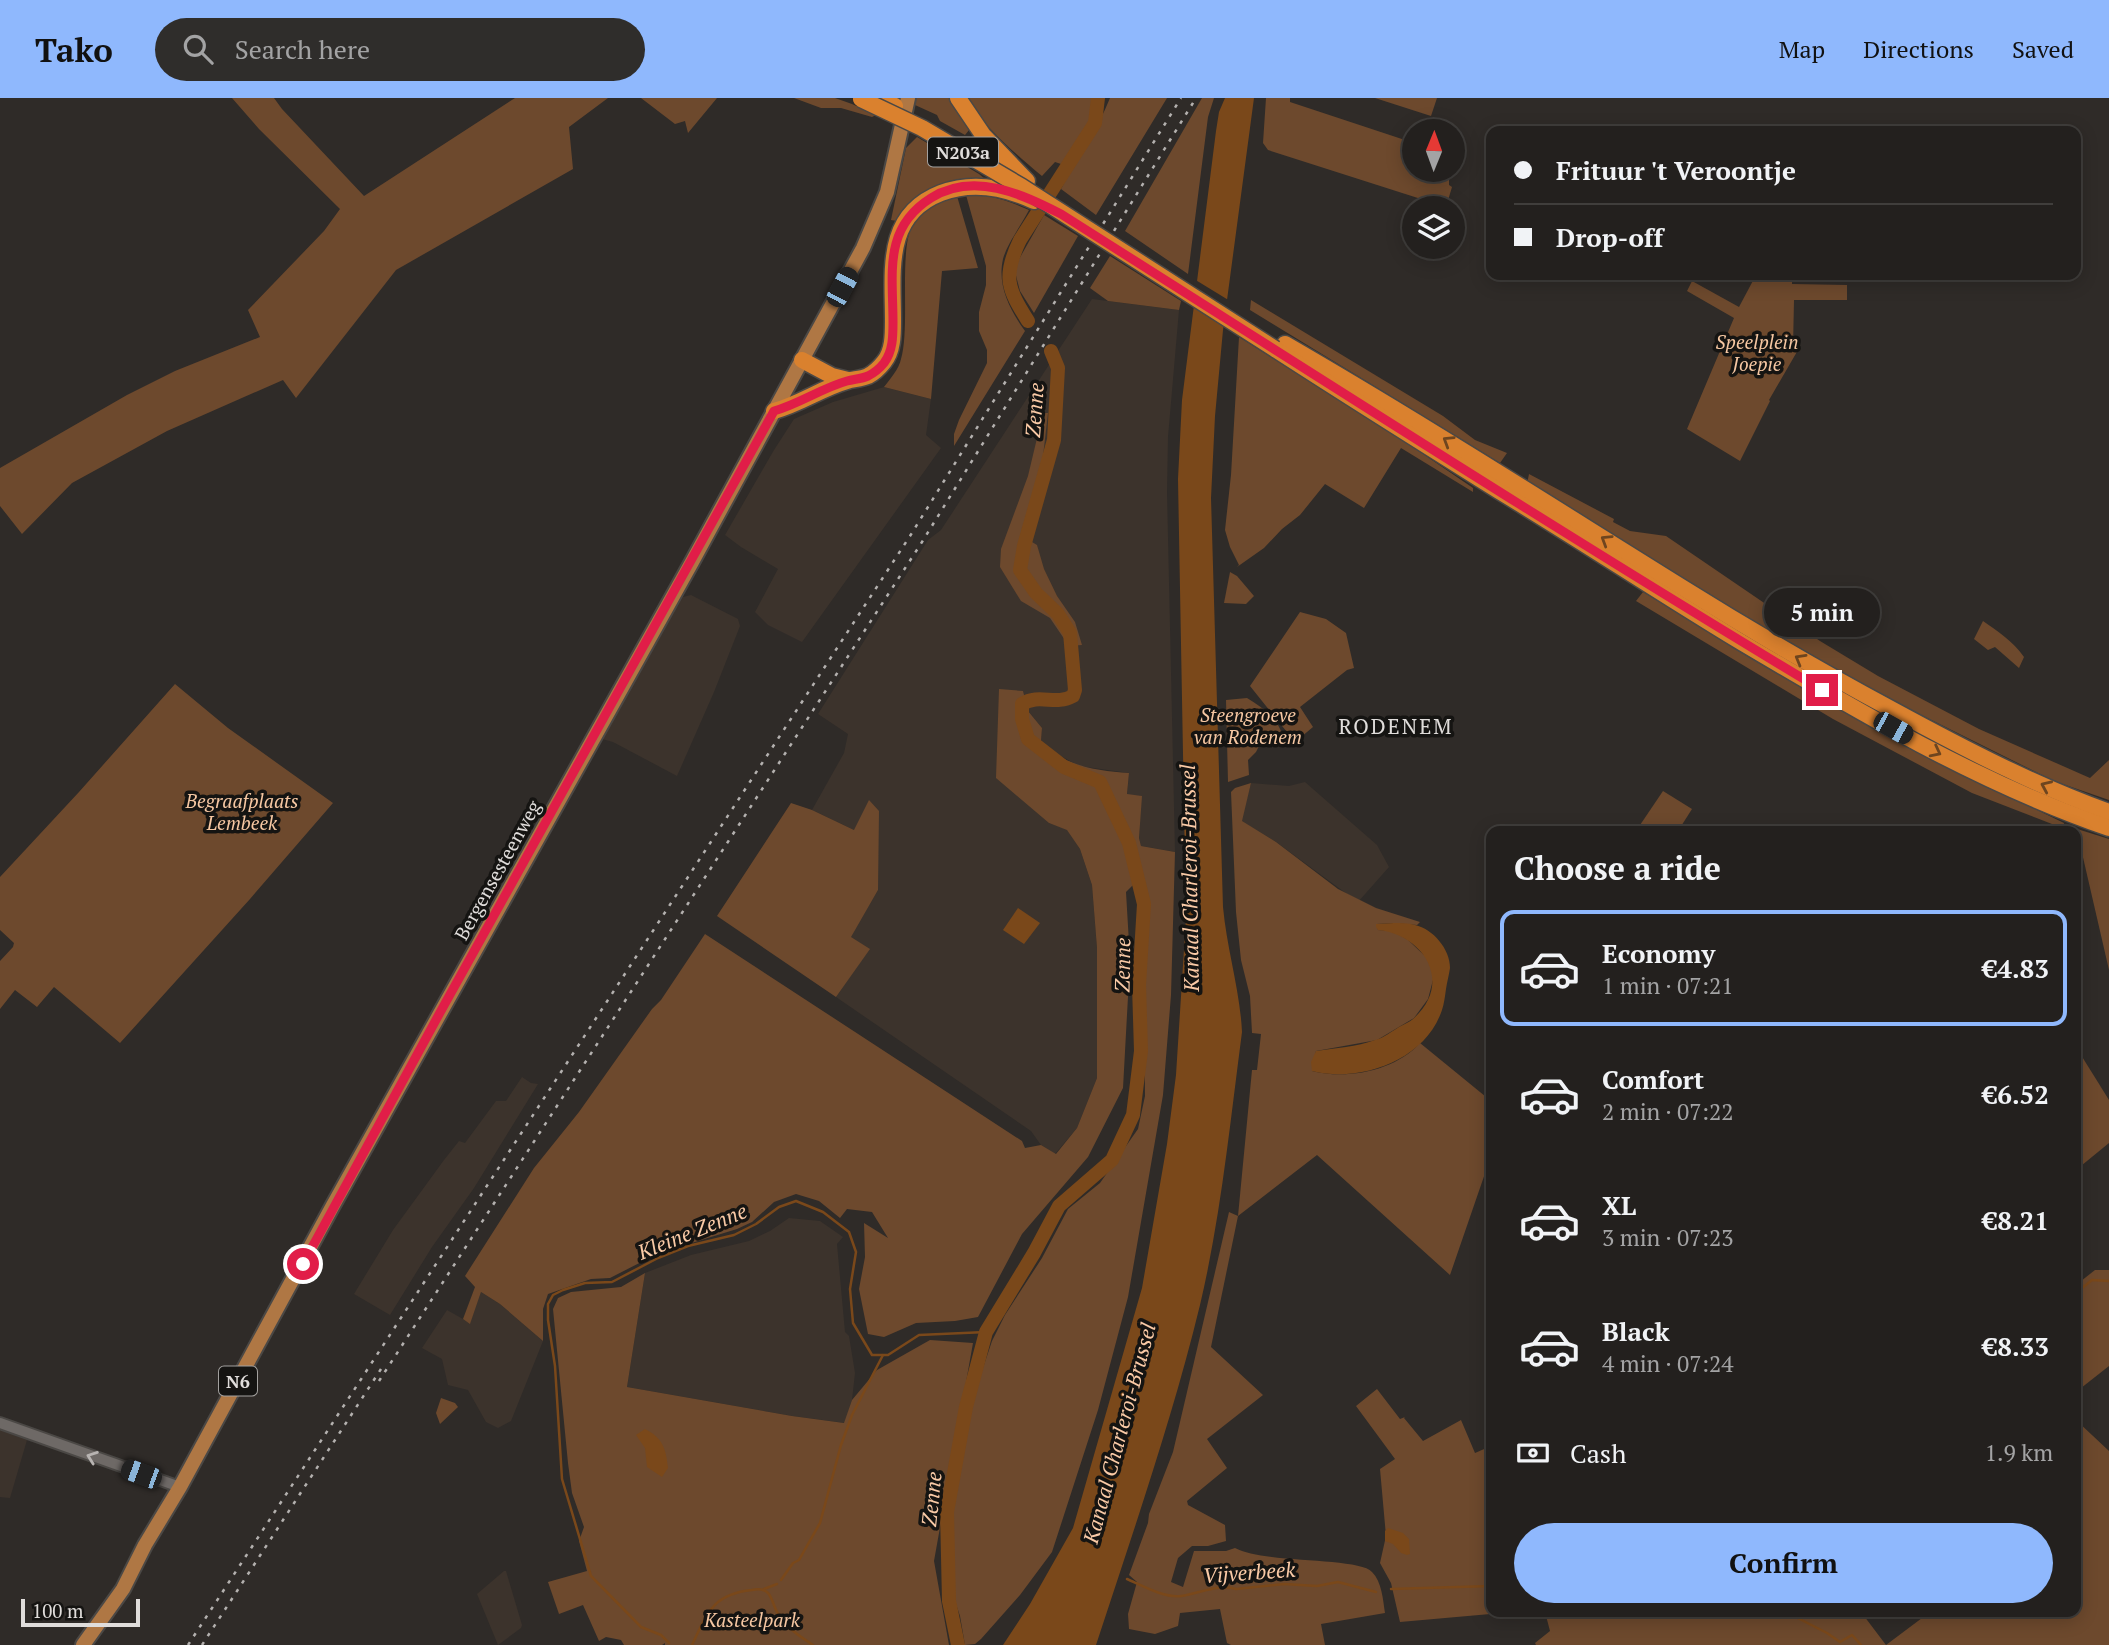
<!DOCTYPE html>
<meta charset="utf-8">
<style>
body{margin:0;font-family:"PT Serif",serif;background:#2f2d2b;color:#f1f3f6;height:100vh;display:flex;flex-direction:column;font-size:26px;white-space:nowrap}
*{box-sizing:border-box;margin:0}
p{font-size:23px;color:#a3a3a4}
.icon{flex:none;width:38px;height:38px;fill:none;stroke:currentColor;stroke-width:2;stroke-linecap:round;stroke-linejoin:round}
.map{position:relative;flex:1;overflow:hidden}
.details{position:absolute;left:1486px;top:728px;width:595px;height:791px;display:flex;flex-direction:column;background:#23201e;border-radius:14px;box-shadow:0 4px 18px #0003,0 0 0 2px #403e3c}
.details>*{flex:none}
.hud{position:absolute;left:1486px;top:28px;width:595px;height:154px;border-radius:14px;box-shadow:0 4px 18px #0003,0 0 0 2px #403e3c;display:grid;align-content:center;height:154px;padding:0 28px;background:#23201e}
.needle{width:46px;rotate:1deg}
.buttons{position:absolute;left:1402px;top:21px;display:grid;gap:14px}
.buttons a{display:grid;place-items:center;width:63px;height:63px;border-radius:50%;background:#23201e;box-shadow:0 4px 18px #0003,0 0 0 2px #403e3c;font-size:35px}
.scale{position:absolute;left:21px;bottom:18px;width:119px;box-sizing:border-box;padding-left:7px;border:4px solid #e0dddb;border-top:0;font-size:19px;line-height:24px;white-space:nowrap;color:#e0dddb;-webkit-text-stroke:5px #151412;paint-order:stroke}
.end{position:absolute;width:32px;height:32px;margin:-16px;border:9px solid #e11d48;background:#fff;box-shadow:0 0 0 4px #fff}
.from{border-radius:50%}
.bubble{position:absolute;height:49px;border-radius:24px;background:#23201e;box-shadow:0 4px 18px #0003,0 0 0 2px #403e3c;font-size:23px;font-weight:600;line-height:49px;text-align:center}
.car{position:absolute;width:21px;height:42px;margin:-21px -10px;border-radius:9px;box-shadow:0 0 5px 2px #0007;background:linear-gradient(#222 24%,#8ab4d8 0 40%,#222 0 76%,#8ab4d8 0 86%,#222 0)}
.hud b{display:flex;align-items:center;gap:24px;height:66px;font-size:26px}
.hud b+b{border-top:2px solid #403e3c}
.hud i{width:18px;height:18px;background:#f1f3f6}
ul{padding:0;list-style:none}
li{display:flex;align-items:center;gap:21px;height:116px;margin:0 14px 10px;padding:0 14px;border:4px solid transparent;border-radius:14px}
li div{flex:1}
li b{display:block;font-size:26px}
li em{font-style:normal;font-weight:600}
li.current{border-color:#8fb8fd}
li>.icon{width:63px;height:63px;stroke-width:1.5}
h2{padding:0 28px;font-size:32px;line-height:84px}
.pay{display:flex;align-items:center;gap:18px;height:77px;padding:0 28px;font-size:26px}
.pay p{margin-inline-start:auto}
.button{display:flex;gap:14px;margin-top:auto;padding:14px 28px}
.button a{flex:1;height:80px;border-radius:42px;background:#8fb8fd;color:#111;font-size:28px;font-weight:600;line-height:80px;text-align:center}
header{display:flex;align-items:center;gap:42px;box-sizing:border-box;height:98px;padding:0 35px;background:#8fb8fd;color:#111}
header strong{font-size:33px}
nav{display:flex;gap:38px;margin-inline-start:auto;font-size:24px}
.search{width:490px;height:63px;background:#2f2d2b;display:flex;align-items:center;gap:18px;box-sizing:border-box;padding:0 24px;border-radius:38px;color:#a3a3a4;font-size:26px}
.map>svg:first-child{display:block}
</style>
<header>
<strong>Tako</strong>
<div class="search"><svg class="icon" aria-label="search" viewBox="0 0 24 24"><circle cx="10" cy="10" r="6"/><path d="M15 15l6 6"/></svg>Search here</div>
<nav><a>Map</a><a>Directions</a><a>Saved</a></nav>
</header>
<div class="map">
<svg width="2109" height="1547" viewBox="0 0 2109 1547">
<rect width="100%" height="100%" fill="#2f2b28"/>
<g fill="#3c332c">
<polygon points="1092,201 1179,212 1168,339 1167,394 1175,754 1141,748 1139,740 1141,698 1127,697 1129,675 1079,668 1048,651 1041,643 1042,630 1028,613 1023,593 1049,725 1067,731 1080,751 1092,787 1097,850 1097,980 1077,1030 1055,1056 1041,1047 1031,1033 836,899 869,851 850,839 878,792 854,732 812,712 844,655 848,636 818,616 928,442 941,432"/>
<polygon points="884,289 931,301 926,337 941,350 802,544 768,527 755,514 778,471 741,449 725,437 774,352 794,321 833,304"/>
<polygon points="691,497 738,521 740,528 714,594 677,678 613,644 602,641 658,540 683,499"/>
<polygon points="1305,684 1377,747 1389,769 1358,804 1276,744 1241,723 1251,685 1289,688"/>
<polygon points="522,979 531,985 538,986 474,1090 432,1149 390,1217 354,1196 393,1132 444,1062 459,1043 465,1045 496,1003 506,1003"/>
<polygon points="789,1120 820,1123 843,1139 837,1146 845,1234 849,1238 855,1275 852,1302 845,1325 792,1318 627,1289 645,1175 691,1157 749,1143 770,1133"/>
<polygon points="481,1194 500,1206 543,1243 511,1323 498,1330 486,1324 468,1292 448,1287 442,1261 422,1250 447,1212 470,1225"/>
<polygon points="0,1332 27,1342 10,1400 0,1399"/>
<polygon points="504,1473 506,1473 522,1527 521,1530 498,1547 477,1496"/>
</g>
<g fill="#6d492d">
<polygon points="232,0 274,0 282,11 364,98 515,0 608,0 569,29 573,71 396,172 296,300 283,282 167,333 72,385 22,436 0,408 0,370 127,297 175,273 260,239 248,212 324,133 340,111 259,31"/>
<polygon points="641,0 717,0 688,35 685,23 675,26"/>
<polygon points="794,0 835,0 852,6 876,17 872,19 841,10 821,10"/>
<polygon points="916,0 949,0 969,32 965,37 940,23 937,17 915,7"/>
<path d="M 965,0 L 1096,0 L 1093,23 L 1061,66 L 1055,64 L 1042,78 C 1012,53 987,31 965,0 Z"/>
<path d="M 1110,0 L 1167,0 L 1096,117 L 1061,91 C 1077,60 1097,33 1110,0 Z"/>
<polygon points="1202,0 1214,0 1208,19 1188,176 1125,133"/>
<polygon points="1266,0 1290,0 1290,4 1414,45 1414,72 1449,72 1449,87 1452,89 1446,109 1268,52 1263,45"/>
<polygon points="1375,0 1437,0 1431,18"/>
<polygon points="917,39 979,76 986,82 897,123 891,122 906,50"/>
<path d="M 966,97 C 990,96 1007,102 1029,112 C 1022,126 1007,146 1003,161 C 997,188 1010,212 1025,233 L 954,348 L 954,336 L 959,322 L 987,265 L 987,252 L 979,233 L 979,214 L 986,187 L 986,168 Z"/>
<path d="M 957,98 L 978,170 L 942,173 L 931,301 L 884,289 C 890,281 899,271 901,261 C 911,226 897,146 915,122 C 924,109 942,103 957,98 Z"/>
<polygon points="1044,117 1078,138 1034,215 1020,193 1014,170"/>
<polygon points="1110,158 1181,203 1179,212 1108,203 1090,190"/>
<polygon points="1756,177 1792,177 1792,186 1847,187 1847,202 1794,202 1793,249 1798,252 1769,302 1770,303 1740,363 1687,331 1734,220 1687,193 1692,183 1739,209"/>
<polygon points="1251,202 1443,318 1475,342 1507,355 1500,365 1250,212"/>
<polygon points="1239,239 1391,334 1473,390 1473,394 1401,350 1364,410 1325,386 1300,417 1282,431 1264,450 1237,469 1239,467 1230,449 1225,432 1231,377"/>
<polygon points="1043,315 1048,315 1040,384 1027,441 1037,447 1044,471 1057,498 1075,524 1082,547 1069,548 1050,520 1021,503 1000,469 1001,451 1028,378"/>
<polygon points="1529,376 1614,421 1613,424 1630,433 1666,438 1820,543 1878,578 1979,631 2090,680 2109,662 2109,702 2054,683 1845,579 1527,386"/>
<polygon points="1230,474 1237,478 1254,498 1246,506 1224,505"/>
<path d="M 1643,494 C 1731,544 1816,601 1905,648 C 1957,675 2011,699 2064,725 L 2063,733 L 2052,726 L 1972,695 L 1833,621 L 1636,503 Z"/>
<polygon points="1300,514 1326,521 1346,535 1354,570 1347,572 1300,609 1313,629 1295,644 1250,588"/>
<path d="M 1983,523 C 1997,533 2013,543 2024,559 L 2019,570 L 1995,549 L 1988,552 L 1974,541 Z"/>
<polygon points="175,586 228,630 333,705 250,801 120,945 54,889 37,909 15,892 0,911 0,863 13,849 14,845 0,832 0,779 79,694"/>
<path d="M 999,591 L 1023,593 L 1028,613 L 1042,630 L 1041,643 C 1062,668 1098,673 1129,675 L 1127,696 L 1142,698 L 1139,740 L 1141,748 L 1175,754 L 1171,897 L 1163,997 L 1128,1199 L 1098,1312 L 1052,1454 L 1020,1497 L 981,1541 L 975,1546 L 965,1547 L 960,1518 L 955,1503 L 952,1423 L 955,1379 L 977,1288 L 992,1243 L 1005,1217 L 1042,1160 L 1068,1111 L 1100,1085 L 1138,1031 L 1145,998 L 1144,880 L 1149,821 L 1147,793 L 1143,777 L 1126,794 L 1130,862 L 1123,990 L 1088,1059 L 1022,1136 L 978,1219 L 955,1223 L 916,1225 L 884,1239 L 868,1236 L 859,1191 L 865,1159 L 864,1125 L 888,1140 L 872,1114 L 847,1111 L 840,1120 L 819,1103 L 796,1096 L 774,1104 L 752,1124 L 737,1131 L 659,1155 L 610,1180 L 591,1181 L 548,1196 L 543,1211 L 543,1243 L 500,1206 L 481,1194 L 470,1226 L 463,1221 L 475,1189 L 465,1178 L 534,1070 L 579,1014 L 652,911 L 661,902 L 705,836 L 1022,1043 L 1025,1050 L 1041,1047 L 1056,1056 L 1077,1030 L 1097,980 L 1097,850 L 1092,787 L 1080,751 L 1067,732 L 1049,725 L 996,680 Z"/>
<path d="M 1247,600 C 1264,610 1281,623 1284,644 L 1281,648 L 1275,649 L 1260,646 L 1256,654 L 1248,662 L 1249,677 L 1228,684 L 1226,602 Z"/>
<path d="M 1251,685 L 1242,723 L 1276,744 L 1338,791 L 1376,810 L 1420,824 L 1417,827 L 1394,825 L 1377,826 L 1378,832 L 1393,833 L 1408,842 L 1427,860 L 1434,878 L 1428,901 L 1414,920 L 1377,942 L 1316,953 L 1312,973 C 1347,982 1395,973 1420,945 L 1491,1003 L 1491,1058 L 1450,1177 L 1317,1057 L 1238,1118 L 1211,1249 L 1263,1297 L 1207,1341 L 1227,1370 L 1187,1403 L 1188,1407 L 1225,1427 L 1226,1443 L 1208,1448 L 1192,1448 L 1178,1460 L 1171,1484 L 1183,1489 L 1194,1453 L 1226,1453 L 1235,1450 C 1264,1466 1359,1459 1372,1474 C 1382,1484 1383,1502 1385,1515 L 1321,1526 L 1325,1547 L 1231,1547 L 1227,1545 L 1220,1511 L 1180,1515 L 1178,1528 L 1155,1536 L 1129,1531 L 1128,1516 L 1137,1484 L 1129,1477 L 1148,1425 L 1149,1416 L 1173,1354 L 1229,1114 L 1238,1118 L 1252,972 L 1257,972 L 1261,936 L 1252,935 L 1250,898 L 1241,862 L 1236,814 L 1231,694 L 1235,690 Z"/>
<polygon points="1663,693 1692,711 1678,733 1636,733"/>
<polygon points="869,702 879,713 878,792 851,839 870,851 836,899 717,818 791,705 812,712 854,732"/>
<polygon points="2074,730 2109,741 2109,872 2082,755 2076,749 2076,733 2073,733"/>
<polygon points="2076,949 2109,1002 2109,1045 2076,1072"/>
<polygon points="2095,1172 2109,1172 2109,1268 2076,1294 2076,1187"/>
<polygon points="645,1175 627,1289 792,1318 844,1325 852,1302 877,1272 930,1242 973,1245 934,1463 949,1547 665,1547 665,1545 662,1547 624,1547 621,1542 606,1539 599,1543 583,1507 559,1516 548,1484 587,1473 579,1443 584,1429 572,1395 568,1365 553,1211 558,1200 571,1194 621,1189"/>
<polygon points="1377,1291 1400,1321 1405,1319 1404,1320 1423,1343 1461,1322 1475,1355 1491,1348 1491,1514 1513,1514 1400,1524 1391,1485 1380,1465 1386,1438 1380,1371 1395,1361 1356,1308"/>
<polygon points="441,1300 455,1305 458,1309 440,1326 436,1315"/>
<polygon points="2076,1322 2109,1353 2109,1547 1886,1547 1930,1514 2076,1514"/>
<polygon points="1545,1514 1861,1514 1886,1547 1536,1547 1535,1545 1550,1533"/>
</g>
<g fill="#7a481a">
<path d="M 1225,0 L 1254,0 L 1223,232 L 1215,318 L 1211,400 L 1223,809 C 1227,852 1240,892 1242,934 C 1230,1025 1221,1118 1200,1207 C 1172,1322 1133,1434 1096,1547 L 1003,1547 L 1030,1506 L 1073,1430 L 1142,1190 L 1167,1046 L 1176,977 L 1186,820 L 1178,381 L 1182,302 L 1216,33 L 1219,14 Z"/>
<polygon points="1018,810 1040,825 1024,846 1003,832"/>
<path d="M 1394,825 C 1401,825 1408,825 1415,827 C 1433,831 1450,851 1450,870 C 1449,877 1447,884 1446,891 C 1445,898 1444,906 1442,912 C 1425,963 1360,985 1312,973 L 1311,964 L 1316,953 C 1335,950 1357,949 1375,942 C 1384,940 1392,933 1399,929 C 1404,926 1410,924 1413,921 C 1454,885 1424,837 1378,832 L 1376,829 L 1376,826 Z"/>
<path d="M 645,1331 C 663,1340 666,1351 668,1370 L 662,1379 L 647,1369 L 645,1350 L 636,1337 Z"/>
<polygon points="1388,1430 1403,1435 1409,1441 1410,1456 1407,1457 1401,1455 1393,1446 1385,1443 1385,1433"/>
</g>
<polygon fill="#2f2b28" points="1194,181 1230,203 1227,229 1191,206"/>
<g fill="none" stroke-linecap="round" stroke-linejoin="round">
<g stroke="#7a481a" stroke-width="2.5">
<polyline points="2076,1195 2092,1182 2109,1183"/>
<path d="M 1127,1481 C 1143,1488 1164,1500 1181,1498 C 1199,1496 1218,1485 1236,1491 L 1284,1486 L 1317,1488 L 1338,1484 L 1376,1494"/>
<polyline points="781,1482 793,1465 799,1462 820,1425 841,1347 852,1317 883,1257"/>
<polyline points="764,1491 777,1486"/>
<polyline points="1391,1491 1491,1488"/>
<polyline points="1786,1514 1827,1535 1840,1544 1852,1537 1861,1547"/>
<polyline points="669,1545 661,1537 641,1529 591,1478 562,1381 555,1268 548,1222 548,1206 553,1197 563,1192 585,1185 612,1184 658,1160 688,1148 734,1137 756,1126 779,1109 796,1103 823,1114 849,1134 856,1154 850,1191 853,1225 872,1257 888,1257 919,1237 986,1234"/>
<path d="M 692,1547 C 707,1516 712,1496 752,1492 C 757,1491 764,1491 768,1495 C 772,1499 774,1509 777,1514 C 786,1529 799,1538 813,1547"/>
</g>
<g stroke="#7a481a" stroke-width="14">
<path d="M 1028,223 C 1008,191 1002,179 1020,142 L 1095,25 L 1098,0"/>
<path d="M 958,1547 L 949,1503 L 947,1414 L 966,1309 L 986,1234 L 1034,1155 L 1059,1108 L 1112,1062 L 1133,1017 L 1141,953 L 1139,887 L 1144,806 L 1129,745 L 1100,684 L 1064,669 L 1028,641 L 1022,621 L 1022,606 C 1040,595 1055,608 1073,598 L 1075,592 L 1070,535 L 1058,516 L 1036,495 L 1020,472 L 1024,448 L 1054,342 L 1058,270 L 1051,253"/>
</g>
<defs>
<polyline id="minor" points="0,1325 180,1389"/>
<polyline id="major" points="83,1547 123,1491 145,1447 180,1389 332,1109 692,464 863,150 887,94 908,0"/>
<g id="highway">
<polyline points="879,0 895,8"/>
<polyline points="958,0 983,37 1027,83"/>
<path d="M 1285,246 C 1420,324 1551,408 1683,490 C 1752,533 1822,574 1893,612 C 1963,650 2034,687 2109,714"/>
<path d="M 1275,251 C 1349,299 1424,346 1499,393 C 1580,442 1660,495 1741,544 C 1859,614 1979,685 2109,730"/>
<polyline points="802,262 832,278 848,282"/>
<path d="M 774,313 C 800,306 822,290 847,283 C 854,281 861,281 868,278 C 874,275 880,269 884,264 C 893,253 893,237 893,223 C 893,173 884,117 941,95 C 973,83 1004,89 1034,103"/>
</g>
</defs>
<use href="#minor" stroke="#4b4845" stroke-width="14"/>
<use href="#major" stroke="#4b4845" stroke-width="18"/>
<use href="#highway" stroke="#4b4845" stroke-width="19"/>
<use href="#minor" stroke="#6e6966" stroke-width="10"/>
<use href="#major" stroke="#af7744" stroke-width="14"/>
<use href="#highway" stroke="#da812e" stroke-width="16"/>
<g stroke="#b4b1af" stroke-width="2.5" stroke-dasharray="3.5 7" stroke-linecap="butt">
<polyline points="379,1283 922,444 1196,0"/>
<polyline points="188,1547 910,438 1181,0"/>
<polyline points="202,1547 381,1271"/>
</g>
<defs>
<polyline id="highway-bridge" points="861,1 922,30 1022,89 1275,251"/>
</defs>
<use href="#highway-bridge" stroke="#4b4845" stroke-width="19" stroke-linecap="butt"/>
<use href="#highway-bridge" stroke="#da812e" stroke-width="16"/>
</g>
<defs><path id="oneway-chevron" d="M-2-3.5L2.5 0L-2 3.5" fill="none" stroke-width="1.6" stroke-linecap="round" stroke-linejoin="round" transform="scale(1.75)"/></defs>
<g stroke="#6e451f">
<use href="#oneway-chevron" transform="translate(1448 343) rotate(-148)"/>
<use href="#oneway-chevron" transform="translate(1606 442) rotate(-148)"/>
<use href="#oneway-chevron" transform="translate(1800 561) rotate(-150)"/>
<use href="#oneway-chevron" transform="translate(1936 654) rotate(27)"/>
<use href="#oneway-chevron" transform="translate(2046 688) rotate(-156)"/>
</g>
<use stroke="#b8b4b2" href="#oneway-chevron" transform="translate(92 1359) rotate(-160)"/>
<g fill="none" stroke-linecap="round" stroke-linejoin="round">
<path stroke="#e11d48" stroke-width="9" d="M 303,1166 L 437,920 L 774,313 C 799,306 822,290 847,283 C 854,281 861,281 868,278 C 874,275 880,270 884,265 C 893,253 893,238 893,224 C 893,175 883,130 931,100 C 974,73 1021,96 1061,116 C 1314,276 1565,438 1822,592"/>
</g>
<g text-anchor="middle" dominant-baseline="central" stroke-width="7" stroke-linejoin="round" paint-order="stroke">
<g fill="#151412" stroke="#a3a19f" stroke-width="2">
<rect x="928" y="39.5" width="70" height="29" rx="5"/>
<rect x="219" y="1268.5" width="38" height="29" rx="5"/>
</g>
<g font-size="18" font-weight="bold" fill="#e0dddb">
<text x="963" y="54">N203a</text>
<text x="238" y="1283">N6</text>
</g>
<g font-size="19" font-style="italic" fill="#f6c7a2" stroke="#151412">
<text x="1757" y="243">Speelplein<tspan x="1757" dy="22">Joepie</tspan></text>
<text x="1248" y="616">Steengroeve<tspan x="1248" dy="22">van Rodenem</tspan></text>
<text x="242" y="702">Begraafplaats<tspan x="242" dy="22">Lembeek</tspan></text>
<text x="752" y="1521">Kasteelpark</text>
</g>
<g font-size="19" fill="#e0dddb" stroke="#151412">
<text transform="translate(497 772) rotate(-61)">Bergensesteenweg</text>
</g>
<g font-size="21" font-style="italic" fill="#facaa6" stroke="#151412">
<text transform="translate(1034 312) rotate(-86)">Zenne</text>
<text transform="translate(1189 780) rotate(-91)">Kanaal Charleroi-Brussel</text>
<text transform="translate(1122 867) rotate(-89)">Zenne</text>
<text transform="translate(692 1133) rotate(-22)">Kleine Zenne</text>
<text transform="translate(1119 1335) rotate(-75)">Kanaal Charleroi-Brussel</text>
<text transform="translate(931 1401) rotate(-84)">Zenne</text>
<text transform="translate(1249 1474) rotate(-4)">Vijverbeek</text>
</g>
<g font-size="21" letter-spacing="2" fill="#e0dddb" stroke="#151412">
<text x="1396" y="628">RODENEM</text>
</g>
</g>
</svg>
<div class="buttons">
<a><svg class="needle" viewBox="-14 -14 28 28"><path d="M0-13l5 13h-10z" fill="#e53935"/><path d="M0 13l5-13h-10z" fill="#a3a3a4"/></svg></a>
<a><svg class="icon" aria-label="layers" viewBox="0 0 24 24"><path d="M12 4l9 5-9 5-9-5zM3 14l9 5 9-5"/></svg></a>
</div>
<div class="scale">100 m</div>
<i class="end from" style="left:303px;top:1166px"></i>
<i class="end" style="left:1822px;top:592px"></i>
<div class="bubble" style="left:1764px;top:490px;width:116px">5 min</div>
<i class="car" style="left:842px;top:189px;rotate:28deg"></i>
<i class="car" style="left:1893px;top:630px;rotate:119deg"></i>
<i class="car" style="left:141px;top:1376px;rotate:290deg"></i>
<div class="hud">
<b><i class="from"></i>Frituur 't Veroontje</b>
<b><i></i>Drop-off</b>
</div>
<section class="details">
<h2>Choose a ride</h2>
<ul>
<li class="current"><svg class="icon" aria-label="car" viewBox="0 0 24 24"><path d="M5 17H2v-5l4-1 3-4h7l3 4 3 1v5h-3M9 17h6M6 11h13"/><circle cx="7" cy="17" r="2"/><circle cx="17" cy="17" r="2"/></svg><div><b>Economy</b><p>1 min · 07:21</p></div><em>€4.83</em></li>
<li><svg class="icon" aria-label="car" viewBox="0 0 24 24"><path d="M5 17H2v-5l4-1 3-4h7l3 4 3 1v5h-3M9 17h6M6 11h13"/><circle cx="7" cy="17" r="2"/><circle cx="17" cy="17" r="2"/></svg><div><b>Comfort</b><p>2 min · 07:22</p></div><em>€6.52</em></li>
<li><svg class="icon" aria-label="car" viewBox="0 0 24 24"><path d="M5 17H2v-5l4-1 3-4h7l3 4 3 1v5h-3M9 17h6M6 11h13"/><circle cx="7" cy="17" r="2"/><circle cx="17" cy="17" r="2"/></svg><div><b>XL</b><p>3 min · 07:23</p></div><em>€8.21</em></li>
<li><svg class="icon" aria-label="car" viewBox="0 0 24 24"><path d="M5 17H2v-5l4-1 3-4h7l3 4 3 1v5h-3M9 17h6M6 11h13"/><circle cx="7" cy="17" r="2"/><circle cx="17" cy="17" r="2"/></svg><div><b>Black</b><p>4 min · 07:24</p></div><em>€8.33</em></li>
</ul>
<div class="pay"><svg class="icon" aria-label="cash" viewBox="0 0 24 24"><path d="M3 7h18v10H3z"/><circle cx="12" cy="12" r="2"/></svg>Cash<p>1.9 km</p></div>
<div class="button"><a>Confirm</a></div>
</section>
</div>
